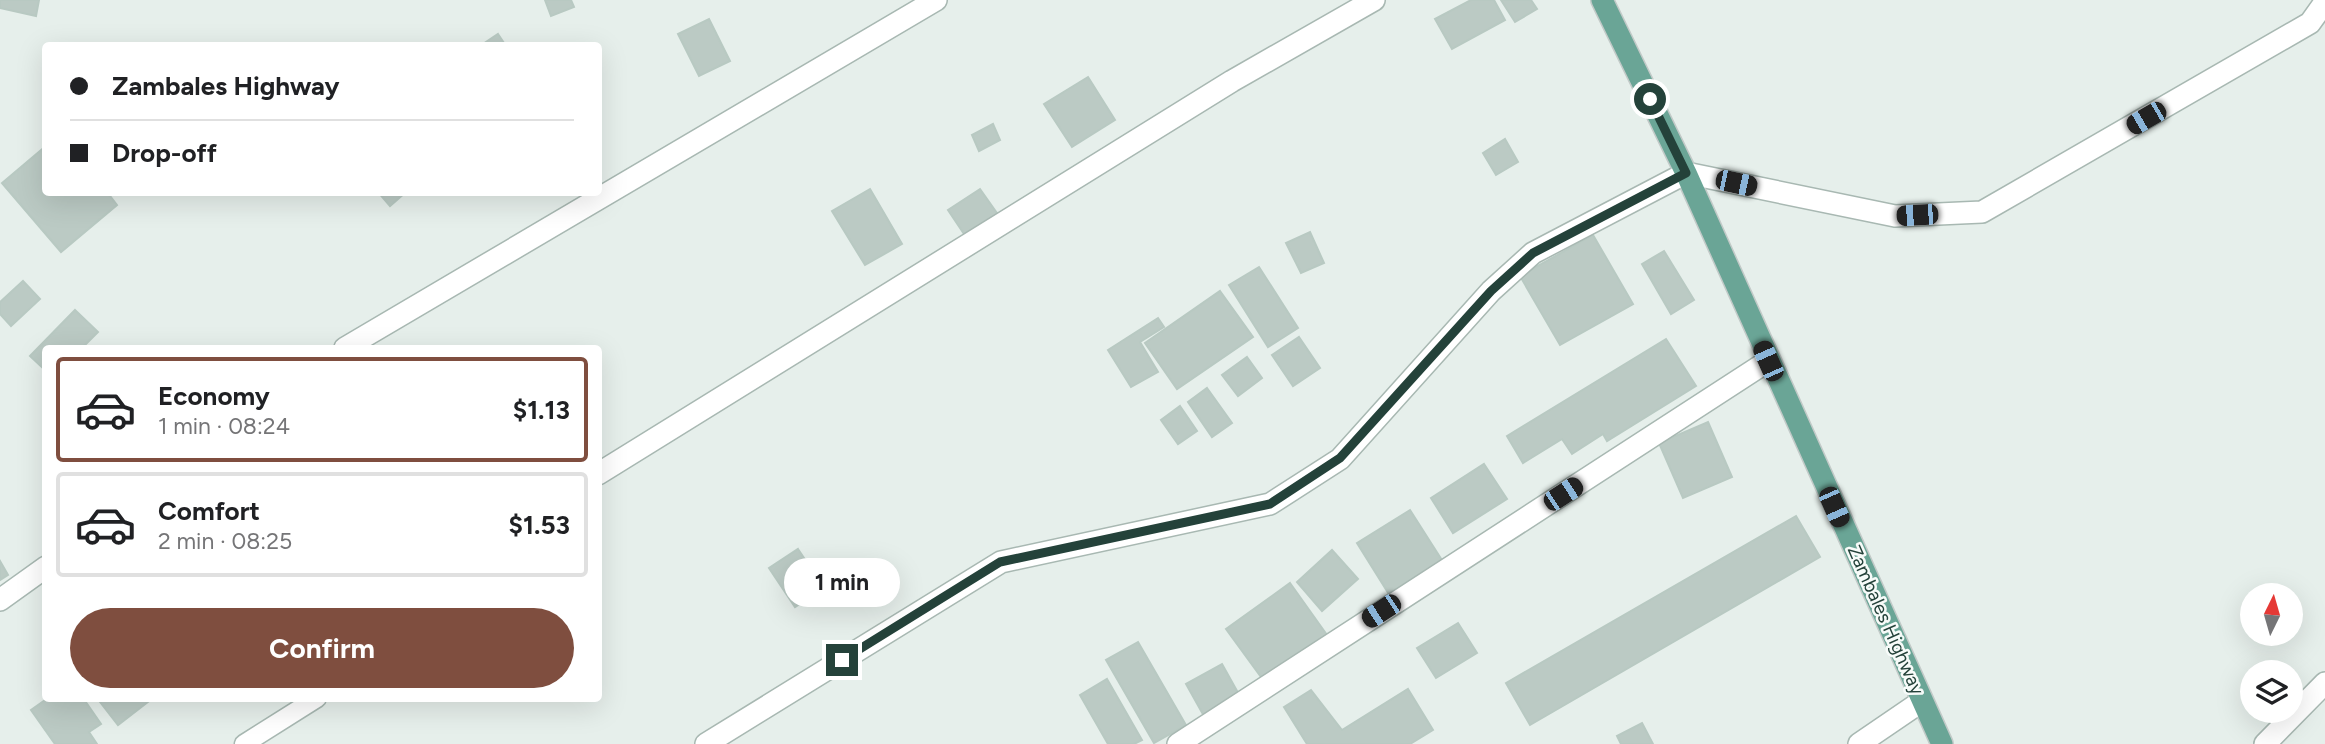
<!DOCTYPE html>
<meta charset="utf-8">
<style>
body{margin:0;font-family:Figtree,sans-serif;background:#f6f6f6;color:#202124;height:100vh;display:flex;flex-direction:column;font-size:26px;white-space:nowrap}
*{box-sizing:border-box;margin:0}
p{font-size:23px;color:#757577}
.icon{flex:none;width:38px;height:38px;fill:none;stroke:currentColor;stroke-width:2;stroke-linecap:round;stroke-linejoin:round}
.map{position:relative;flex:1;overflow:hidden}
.details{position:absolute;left:42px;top:345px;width:560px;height:357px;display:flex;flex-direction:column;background:#fff;border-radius:7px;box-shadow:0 7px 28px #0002}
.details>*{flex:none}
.hud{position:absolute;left:42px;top:42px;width:560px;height:154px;border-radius:7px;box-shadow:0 7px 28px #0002;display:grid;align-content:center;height:154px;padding:0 28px;background:#fff}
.needle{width:46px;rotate:5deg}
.tools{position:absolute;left:2240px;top:583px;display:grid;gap:14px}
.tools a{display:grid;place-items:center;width:63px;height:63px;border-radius:50%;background:#fff;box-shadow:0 7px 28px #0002;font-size:35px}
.end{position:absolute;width:32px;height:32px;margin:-16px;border:9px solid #24423a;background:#fff;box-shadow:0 0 0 4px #fff}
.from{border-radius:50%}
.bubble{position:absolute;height:49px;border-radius:24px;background:#fff;box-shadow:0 7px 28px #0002;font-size:23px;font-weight:700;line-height:49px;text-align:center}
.car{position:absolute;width:21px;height:42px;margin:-21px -10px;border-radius:9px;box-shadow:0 0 5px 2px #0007;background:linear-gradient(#222 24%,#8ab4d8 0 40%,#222 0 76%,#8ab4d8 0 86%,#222 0)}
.hud b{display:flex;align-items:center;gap:24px;height:66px;font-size:26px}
.hud b+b{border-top:2px solid #e0e0e0}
.hud i{width:18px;height:18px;background:#202124}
ul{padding:12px 0 0;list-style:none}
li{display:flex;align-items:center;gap:21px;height:105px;margin:0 14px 10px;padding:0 14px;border:4px solid #e0e0e0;border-radius:7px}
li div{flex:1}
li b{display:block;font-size:26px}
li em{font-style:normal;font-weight:700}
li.current{border-color:#7f4e3f}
li>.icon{width:63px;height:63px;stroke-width:1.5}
.primary-button{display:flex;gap:14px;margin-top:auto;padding:14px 28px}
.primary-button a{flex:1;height:80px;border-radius:42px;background:#7f4e3f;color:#fff;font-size:28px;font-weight:700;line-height:80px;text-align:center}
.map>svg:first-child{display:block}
</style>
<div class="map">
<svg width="2325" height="744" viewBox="0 0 2325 744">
<rect width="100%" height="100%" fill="#e6efeb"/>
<g fill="#bbcac4" stroke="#b8c9c2" stroke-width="2">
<polygon points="0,0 39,0 36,16 0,8"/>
<polygon points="545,0 571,0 574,7 551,16"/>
<polygon points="1471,0 1494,0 1505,20 1452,49 1435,19"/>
<polygon points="1501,0 1531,0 1537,9 1515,22"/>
<polygon points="709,19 730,61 699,76 678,34"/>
<polygon points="498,34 506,46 480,46"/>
<polygon points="1088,77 1115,120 1072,147 1044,104"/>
<polygon points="993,124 1000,140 979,151 972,135"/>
<polygon points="1505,139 1518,162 1496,175 1483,153"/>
<polygon points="46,146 46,192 107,192 117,205 61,252 2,183"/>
<polygon points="870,189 902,244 865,265 832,211"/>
<polygon points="980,189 999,216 966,237 948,210"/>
<polygon points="378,192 406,192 390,206"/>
<polygon points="1310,232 1324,263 1301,273 1286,243"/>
<polygon points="1593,235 1633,304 1560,345 1520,276"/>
<polygon points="1664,251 1694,300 1671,314 1642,264"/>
<polygon points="1259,267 1298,328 1268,347 1229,285"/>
<polygon points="23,281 40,299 11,326 0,314 0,302"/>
<polygon points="1220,291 1253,337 1177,389 1145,343"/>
<polygon points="75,310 98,332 82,348 46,348 46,371 30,356"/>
<polygon points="1158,318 1164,327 1140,342 1158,372 1131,387 1108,350"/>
<polygon points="1299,337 1320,368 1293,386 1272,355"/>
<polygon points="1666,339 1696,386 1607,441 1603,434 1572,454 1562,439 1523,463 1507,436"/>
<polygon points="1247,357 1262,378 1238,396 1222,375"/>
<polygon points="1207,388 1232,423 1212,437 1188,402"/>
<polygon points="1180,406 1197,431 1178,444 1161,420"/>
<polygon points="1708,422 1732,477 1683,498 1659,443"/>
<polygon points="1484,464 1507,499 1453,533 1431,498"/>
<polygon points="1410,510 1445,565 1392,599 1357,543"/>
<polygon points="1796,516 1820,557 1530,725 1506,683"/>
<polygon points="798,549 824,588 795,607 769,568"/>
<polygon points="1332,550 1358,579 1322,611 1297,582"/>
<polygon points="0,561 8,575 0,580"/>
<polygon points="1290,583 1327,635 1264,681 1226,629"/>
<polygon points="1458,623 1477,653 1436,678 1417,648"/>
<polygon points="1138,642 1186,725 1154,743 1106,660"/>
<polygon points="1222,664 1241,698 1205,718 1186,684"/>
<polygon points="1107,679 1142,740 1134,744 1108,744 1080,695"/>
<polygon points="1408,689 1433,730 1410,744 1307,744 1284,707 1311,690 1342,730"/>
<polygon points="48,698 83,698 101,724 89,732 97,744 55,744 31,710"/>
<polygon points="97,698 153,698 118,725"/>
<polygon points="1642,723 1653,744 1621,744 1617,736"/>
</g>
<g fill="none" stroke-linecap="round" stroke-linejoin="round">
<defs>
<polyline id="lane" points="244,744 317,698"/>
<g id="street">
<polyline points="345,348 936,0"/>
<polyline points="598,474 1232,81 1374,0"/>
<polyline points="0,600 46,567"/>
<polyline points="706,744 1001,562 1270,504 1340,459 1491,291 1533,253 1686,173 1895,216 1982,212 2310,23 2325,2"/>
<polyline points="1178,744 1768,361"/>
<polyline points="1859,744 1922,701"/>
<polyline points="2265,744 2325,683"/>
</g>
<polyline id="primary" points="1602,0 1686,173 1942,744"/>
</defs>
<use href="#lane" stroke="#a8b8b2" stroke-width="21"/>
<use href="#street" stroke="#a8b8b2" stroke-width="24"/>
<use href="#primary" stroke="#c2cac8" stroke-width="24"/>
<use href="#lane" stroke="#fff" stroke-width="18"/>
<use href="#street" stroke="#fff" stroke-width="21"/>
<use href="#primary" stroke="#6aa596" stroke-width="21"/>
</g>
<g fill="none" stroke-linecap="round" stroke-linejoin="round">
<polyline stroke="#24423a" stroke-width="9" points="842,660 1000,562 1270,504 1340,458 1491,291 1533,253 1686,173 1650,99"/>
</g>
<g text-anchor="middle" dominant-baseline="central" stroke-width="5" stroke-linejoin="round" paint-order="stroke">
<g font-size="19" fill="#24423a" stroke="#f7fbf9">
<text transform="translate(1886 620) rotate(66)">Zambales Highway</text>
</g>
</g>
</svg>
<div class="tools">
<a><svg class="needle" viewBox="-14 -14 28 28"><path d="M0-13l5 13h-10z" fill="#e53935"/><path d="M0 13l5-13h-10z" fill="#757577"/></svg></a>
<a><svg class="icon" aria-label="layers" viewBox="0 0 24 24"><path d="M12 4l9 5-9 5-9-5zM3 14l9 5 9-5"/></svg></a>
</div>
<i class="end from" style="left:1650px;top:99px"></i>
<i class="end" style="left:842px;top:660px"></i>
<div class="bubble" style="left:784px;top:558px;width:116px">1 min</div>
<i class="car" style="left:2146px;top:118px;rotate:240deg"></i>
<i class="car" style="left:1736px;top:183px;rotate:102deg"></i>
<i class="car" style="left:1917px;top:215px;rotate:267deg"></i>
<i class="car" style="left:1768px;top:361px;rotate:336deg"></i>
<i class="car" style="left:1563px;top:494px;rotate:57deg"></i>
<i class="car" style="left:1834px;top:507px;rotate:156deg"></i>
<i class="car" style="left:1381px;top:611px;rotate:237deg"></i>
<div class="hud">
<b><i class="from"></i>Zambales Highway</b>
<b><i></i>Drop-off</b>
</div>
<section class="details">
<ul>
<li class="current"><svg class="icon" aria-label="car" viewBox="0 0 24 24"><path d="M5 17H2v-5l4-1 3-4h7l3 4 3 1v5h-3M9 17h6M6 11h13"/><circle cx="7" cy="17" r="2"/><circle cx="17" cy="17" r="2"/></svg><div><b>Economy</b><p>1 min · 08:24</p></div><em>$1.13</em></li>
<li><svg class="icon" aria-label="car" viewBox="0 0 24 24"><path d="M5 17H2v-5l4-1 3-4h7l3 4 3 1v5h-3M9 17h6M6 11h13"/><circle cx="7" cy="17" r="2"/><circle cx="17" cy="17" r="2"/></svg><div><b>Comfort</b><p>2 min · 08:25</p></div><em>$1.53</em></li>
</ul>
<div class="primary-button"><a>Confirm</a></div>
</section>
</div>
